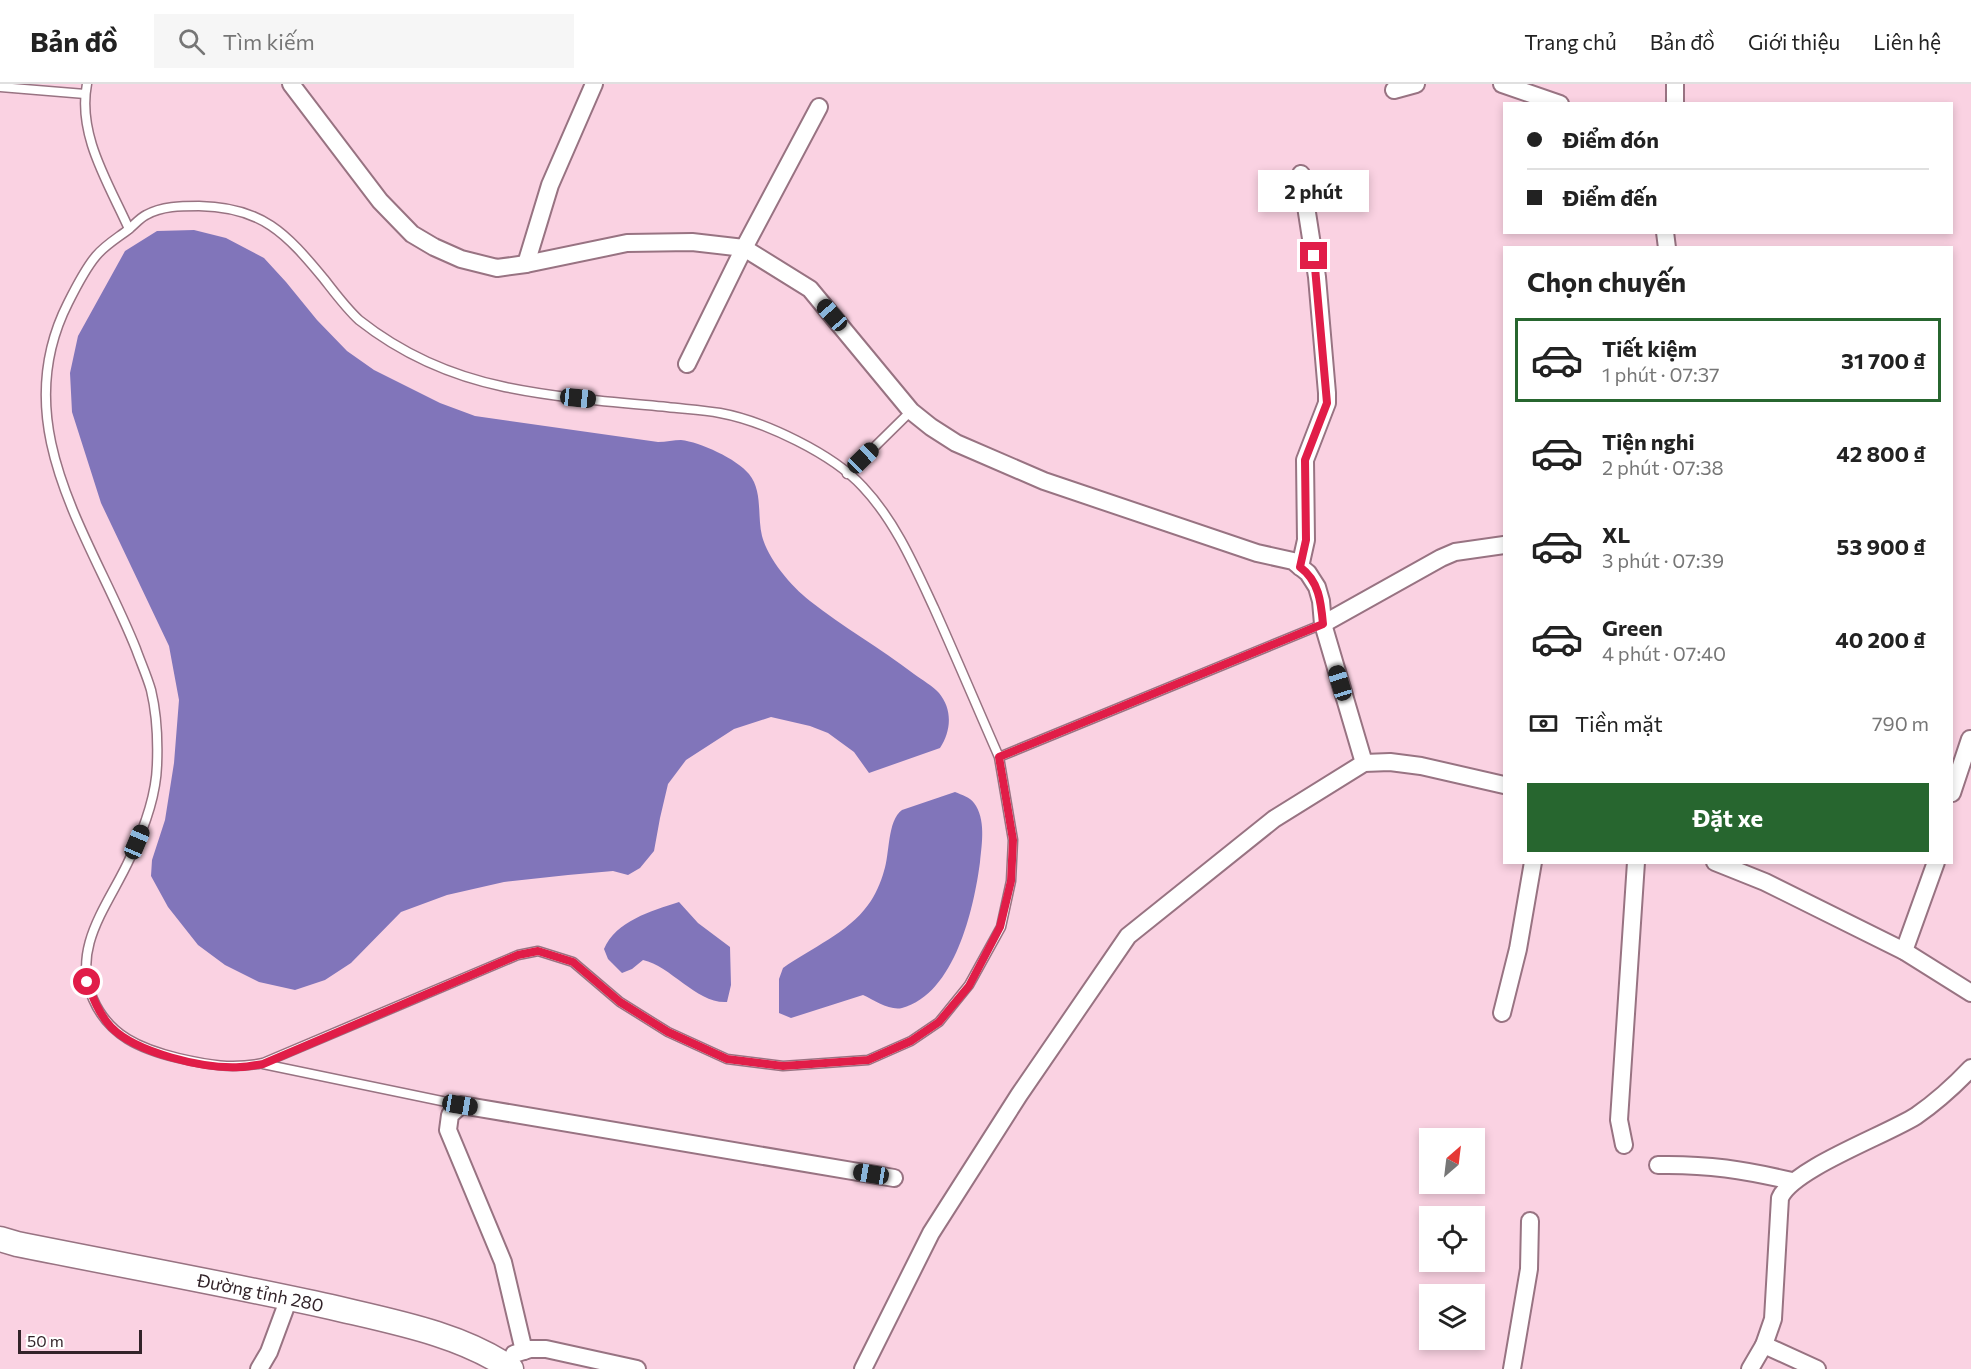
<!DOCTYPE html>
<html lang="vi">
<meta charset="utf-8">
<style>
body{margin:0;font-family:Commissioner,sans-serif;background:#f6f6f6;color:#222;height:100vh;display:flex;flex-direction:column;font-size:22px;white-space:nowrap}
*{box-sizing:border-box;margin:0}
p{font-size:20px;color:#767676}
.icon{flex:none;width:33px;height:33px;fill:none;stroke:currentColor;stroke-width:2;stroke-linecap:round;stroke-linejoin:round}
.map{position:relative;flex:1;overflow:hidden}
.sheet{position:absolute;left:1503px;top:162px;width:450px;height:618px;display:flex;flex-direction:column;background:#fff;border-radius:0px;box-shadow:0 3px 9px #0003}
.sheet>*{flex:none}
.guide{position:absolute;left:1503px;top:18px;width:450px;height:132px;border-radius:0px;box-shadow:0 3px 9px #0003;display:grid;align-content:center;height:132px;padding:0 24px;background:#fff}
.needle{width:39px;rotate:28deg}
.controls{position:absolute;left:1419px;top:1044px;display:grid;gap:12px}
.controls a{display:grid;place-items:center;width:66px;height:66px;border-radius:0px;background:#fff;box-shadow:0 3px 9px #0003;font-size:30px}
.scale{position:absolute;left:18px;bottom:15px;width:124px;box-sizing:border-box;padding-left:6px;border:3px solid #322329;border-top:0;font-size:16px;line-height:21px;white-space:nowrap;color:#322329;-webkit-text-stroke:4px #fff;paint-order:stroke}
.end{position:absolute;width:27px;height:27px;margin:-14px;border:8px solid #e11d48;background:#fff;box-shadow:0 0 0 3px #fff}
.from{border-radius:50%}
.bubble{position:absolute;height:42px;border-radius:0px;background:#fff;box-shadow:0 3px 9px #0003;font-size:20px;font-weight:700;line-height:42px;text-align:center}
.car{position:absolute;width:18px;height:36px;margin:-18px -9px;border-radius:8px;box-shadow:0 0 4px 2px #0007;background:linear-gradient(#222 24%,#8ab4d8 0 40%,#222 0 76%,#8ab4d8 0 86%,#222 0)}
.guide b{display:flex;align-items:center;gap:21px;height:57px;font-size:22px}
.guide b+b{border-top:2px solid #e0e0e0}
.guide i{width:15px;height:15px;background:#222}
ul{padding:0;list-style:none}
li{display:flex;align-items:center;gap:18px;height:84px;margin:0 12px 9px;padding:0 12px;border:3px solid transparent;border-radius:0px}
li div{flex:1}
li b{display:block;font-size:22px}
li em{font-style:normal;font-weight:700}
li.active{border-color:#27662f}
li>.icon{width:54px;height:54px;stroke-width:1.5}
h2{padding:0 24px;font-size:27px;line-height:72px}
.pay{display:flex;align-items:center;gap:15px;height:66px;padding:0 24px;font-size:22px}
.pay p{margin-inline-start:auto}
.button{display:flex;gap:12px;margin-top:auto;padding:12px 24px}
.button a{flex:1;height:69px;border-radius:0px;background:#27662f;color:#fff;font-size:24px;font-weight:700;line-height:69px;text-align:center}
header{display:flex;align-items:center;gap:36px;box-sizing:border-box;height:84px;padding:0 30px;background:#fff;border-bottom:2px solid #e0e0e0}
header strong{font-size:28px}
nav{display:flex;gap:33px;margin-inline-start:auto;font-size:21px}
.search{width:420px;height:54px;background:#f6f6f6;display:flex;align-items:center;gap:15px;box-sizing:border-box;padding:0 21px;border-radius:0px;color:#767676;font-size:22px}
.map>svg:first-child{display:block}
</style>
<header>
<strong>Bản đồ</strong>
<div class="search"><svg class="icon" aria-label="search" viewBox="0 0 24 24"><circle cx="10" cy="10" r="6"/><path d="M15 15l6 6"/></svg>Tìm kiếm</div>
<nav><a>Trang chủ</a><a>Bản đồ</a><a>Giới thiệu</a><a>Liên hệ</a></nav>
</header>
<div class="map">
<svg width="1971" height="1285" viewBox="0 0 1971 1285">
<rect width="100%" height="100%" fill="#fad2e2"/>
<g fill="#8175ba">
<path d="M 194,146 L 226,154 L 264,174 L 286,198 L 317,236 L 347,267 L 374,286 L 440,319 L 475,332 L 658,358 C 666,358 674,356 681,356 C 700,358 737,375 749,390 C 763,407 757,432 762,452 C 768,475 791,502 810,517 C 843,543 880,564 914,590 C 922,596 933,602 939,609 C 953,626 951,647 940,664 L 869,689 L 854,668 L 828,649 L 810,642 L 771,633 L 734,645 L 686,676 L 668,700 L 660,734 L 654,767 L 640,784 L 628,791 L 613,787 L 568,791 L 504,798 L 447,811 L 401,828 L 351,879 L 325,896 L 295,906 L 259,898 L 225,881 L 198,861 L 168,823 L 151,792 L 152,776 L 165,736 L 174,679 L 179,616 L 169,562 L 101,419 L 72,328 L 70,289 L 78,252 L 125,167 L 157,147 Z"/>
<path d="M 955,708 C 962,711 970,713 974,719 C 986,735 982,759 980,778 C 974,824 955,910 902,924 C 890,927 874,916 863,911 L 791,934 L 779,929 L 779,895 L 783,884 C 811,864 848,849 868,821 C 875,812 881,798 884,787 C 890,770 887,737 902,726 Z"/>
<path d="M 679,818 L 698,839 L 730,863 L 731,901 L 727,918 C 697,920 671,882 643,876 L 632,885 L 622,889 L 608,875 L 604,865 C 616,837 651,827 679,818 Z"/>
</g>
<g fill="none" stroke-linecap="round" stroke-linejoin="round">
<defs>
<g id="service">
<path d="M 87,0 C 77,51 109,100 129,145"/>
<polyline points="0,3 85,10"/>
<polyline points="847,390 911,327"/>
<path d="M 999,673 C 977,623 956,573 934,524 C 914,481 895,437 863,403 C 833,370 764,337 720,329 C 703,326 684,325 667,323 C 613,318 558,314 505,303 C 452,292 402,270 359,236 C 346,224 335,209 324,195 C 286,149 262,123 199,122 C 181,122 162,122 146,131 C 140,134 135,140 129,145 C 119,153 105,161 96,172 C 85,185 76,203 68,219 C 5,343 91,452 136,565 C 141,579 147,592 151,606 C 157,631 158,656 157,681 C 156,713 144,745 130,774 C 110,819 70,863 93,915 C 109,952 141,965 178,974 C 208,981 232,985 263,979 L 518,871 L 538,867 L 573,878 L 620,918 L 668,948 L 727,975 L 783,982 L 868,976 L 911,957 L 939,938 L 969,901 L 1001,843 L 1011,797 L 1013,756 L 999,673 L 1323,540"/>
<polyline points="263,980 461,1021"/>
</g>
<g id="minor">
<polyline points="291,0 380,117 412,150 434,163 461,175 497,184 526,180 627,159 692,158 744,164 810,205 911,327 931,343 956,359 1044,397 1257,469 1293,477 1308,489 1317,503 1321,517 1323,540 1364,679"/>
<polyline points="1502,0 1560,20"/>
<polyline points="1675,0 1675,20"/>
<polyline points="1394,6 1416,0"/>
<polyline points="1665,148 1667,164"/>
<polyline points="526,180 550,101 594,0"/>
<polyline points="687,280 744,164 819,23"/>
<polyline points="1300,483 1306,456 1305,376 1327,319 1327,309 1317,193 1301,90"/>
<polyline points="1323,540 1441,474 1455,468 1504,461"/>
<polyline points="1952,709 1970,655"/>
<polyline points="1715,778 1765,798 1904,867 1971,909"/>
<polyline points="1904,867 1936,778"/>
<polyline points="1502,929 1518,865 1533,778"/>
<polyline points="1624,1061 1619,1036 1636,778"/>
<path d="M 1658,1081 C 1708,1080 1744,1086 1792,1097"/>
<polyline points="1764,1261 1817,1285"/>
<polyline points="524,1267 503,1178 448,1046 450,1031 461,1021 894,1094"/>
<polyline points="514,1270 530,1265 546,1265 637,1285"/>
<polyline points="259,1285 269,1268 289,1214"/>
<polyline points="863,1285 931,1149 1019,1011 1128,852 1274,735 1364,679 1390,678 1421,682 1504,701"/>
<polyline points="1512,1285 1529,1185 1530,1137"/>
<path d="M 1750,1285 L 1764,1261 L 1773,1235 L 1780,1114 C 1792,1085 1886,1051 1916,1032 C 1936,1018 1954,1002 1971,984"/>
</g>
<g id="secondary">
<path id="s1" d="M 0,1155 L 17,1160 C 121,1181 227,1200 331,1223 C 390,1237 462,1250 511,1285"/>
</g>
</defs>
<use href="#service" stroke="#987382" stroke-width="11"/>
<use href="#minor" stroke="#987382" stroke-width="20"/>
<use href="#secondary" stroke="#987382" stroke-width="27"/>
<use href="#service" stroke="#fff" stroke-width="8"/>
<use href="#minor" stroke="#fff" stroke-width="16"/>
<use href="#secondary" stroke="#fff" stroke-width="24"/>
</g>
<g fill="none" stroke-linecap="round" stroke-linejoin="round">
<path stroke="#e11d48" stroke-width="8" d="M 87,898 C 93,914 99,930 111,943 C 136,969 204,985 240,983 C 248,983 256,981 263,980 L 518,871 L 538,867 L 573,878 L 620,918 L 668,948 L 727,975 L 783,982 L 868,976 L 911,957 L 939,938 L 969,902 L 1000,843 L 1011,797 L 1013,756 L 999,673 L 1323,540 C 1321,518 1319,497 1300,483 L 1306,456 L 1305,376 L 1327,319 L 1314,172"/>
</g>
<g text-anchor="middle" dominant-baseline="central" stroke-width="4.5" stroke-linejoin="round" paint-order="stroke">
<g font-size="18" fill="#322329" stroke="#fff">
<text stroke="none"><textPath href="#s1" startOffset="266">Đường tỉnh 280</textPath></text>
</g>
</g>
</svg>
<div class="controls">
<a><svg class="needle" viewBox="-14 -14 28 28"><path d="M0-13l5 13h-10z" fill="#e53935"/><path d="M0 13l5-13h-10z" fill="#767676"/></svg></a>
<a><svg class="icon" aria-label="locate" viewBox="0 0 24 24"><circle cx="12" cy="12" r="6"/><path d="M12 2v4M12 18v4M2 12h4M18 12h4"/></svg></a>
<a><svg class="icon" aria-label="layers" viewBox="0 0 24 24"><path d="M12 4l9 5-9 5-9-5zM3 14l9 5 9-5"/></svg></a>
</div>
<div class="scale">50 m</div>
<i class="end from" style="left:87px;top:898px"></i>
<i class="end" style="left:1314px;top:172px"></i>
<div class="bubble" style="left:1258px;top:86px;width:111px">2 phút</div>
<i class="car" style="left:832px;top:231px;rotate:319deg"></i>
<i class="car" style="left:578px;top:314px;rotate:96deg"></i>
<i class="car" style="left:863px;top:374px;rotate:46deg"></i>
<i class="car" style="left:1340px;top:599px;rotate:343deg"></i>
<i class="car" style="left:137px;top:758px;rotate:23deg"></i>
<i class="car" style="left:460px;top:1021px;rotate:100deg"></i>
<i class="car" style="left:871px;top:1090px;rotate:279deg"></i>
<div class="guide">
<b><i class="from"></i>Điểm đón</b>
<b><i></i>Điểm đến</b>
</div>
<section class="sheet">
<h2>Chọn chuyến</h2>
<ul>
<li class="active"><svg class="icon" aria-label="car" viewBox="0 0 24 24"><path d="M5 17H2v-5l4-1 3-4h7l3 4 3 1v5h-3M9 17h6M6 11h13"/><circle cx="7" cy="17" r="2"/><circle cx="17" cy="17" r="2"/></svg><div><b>Tiết kiệm</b><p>1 phút · 07:37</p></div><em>31 700 ₫</em></li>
<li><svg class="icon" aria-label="car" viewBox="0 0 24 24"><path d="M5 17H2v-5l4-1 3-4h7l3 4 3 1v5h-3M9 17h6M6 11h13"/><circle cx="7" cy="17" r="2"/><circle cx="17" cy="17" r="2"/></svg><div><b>Tiện nghi</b><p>2 phút · 07:38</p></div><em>42 800 ₫</em></li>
<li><svg class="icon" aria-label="car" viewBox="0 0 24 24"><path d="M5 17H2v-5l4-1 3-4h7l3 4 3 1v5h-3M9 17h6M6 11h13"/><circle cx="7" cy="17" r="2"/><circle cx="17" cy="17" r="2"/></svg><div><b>XL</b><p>3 phút · 07:39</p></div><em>53 900 ₫</em></li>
<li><svg class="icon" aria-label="car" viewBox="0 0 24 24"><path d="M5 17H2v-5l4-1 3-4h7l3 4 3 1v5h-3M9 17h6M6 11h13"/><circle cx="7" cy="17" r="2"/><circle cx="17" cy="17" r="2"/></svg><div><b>Green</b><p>4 phút · 07:40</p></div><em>40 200 ₫</em></li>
</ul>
<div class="pay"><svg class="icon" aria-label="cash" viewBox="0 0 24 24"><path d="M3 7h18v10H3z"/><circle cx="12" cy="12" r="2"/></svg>Tiền mặt<p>790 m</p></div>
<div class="button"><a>Đặt xe</a></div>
</section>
</div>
